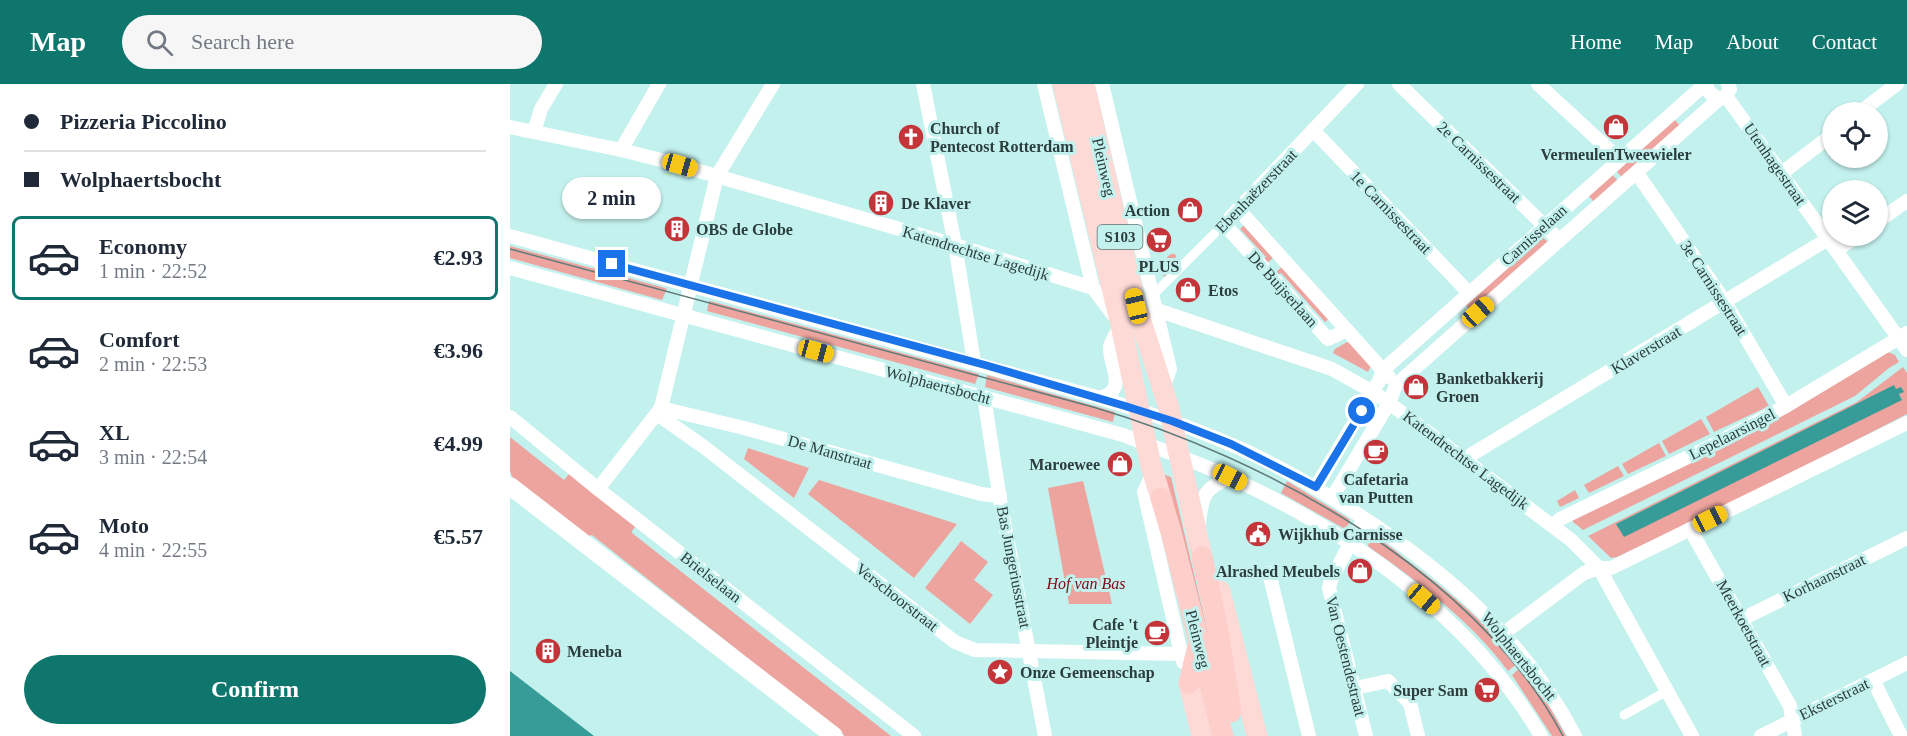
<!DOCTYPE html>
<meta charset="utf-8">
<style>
body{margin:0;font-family:"Times New Roman",serif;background:#f6f6f7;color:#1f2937;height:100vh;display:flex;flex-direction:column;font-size:22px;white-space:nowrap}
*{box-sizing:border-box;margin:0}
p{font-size:20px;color:#747a83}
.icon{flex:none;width:33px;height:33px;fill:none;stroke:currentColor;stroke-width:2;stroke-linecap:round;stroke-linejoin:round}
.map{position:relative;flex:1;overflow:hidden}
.sheet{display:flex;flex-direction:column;background:#fff;width:510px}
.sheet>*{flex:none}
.banner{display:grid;align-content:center;height:132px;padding:0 24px;background:#fff}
.buttons{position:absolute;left:1312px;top:18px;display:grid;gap:12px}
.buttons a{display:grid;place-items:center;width:66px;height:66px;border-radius:50%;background:#fff;box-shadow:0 2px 4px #0004;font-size:30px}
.end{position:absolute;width:27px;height:27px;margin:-14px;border:8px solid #1a73e8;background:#fff;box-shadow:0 0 0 3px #fff}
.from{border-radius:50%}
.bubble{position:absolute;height:42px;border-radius:21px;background:#fff;box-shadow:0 2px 4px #0004;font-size:20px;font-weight:700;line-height:42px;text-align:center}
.car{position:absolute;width:18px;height:36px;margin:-18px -9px;border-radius:8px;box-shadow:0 0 4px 2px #0007;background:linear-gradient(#f5c518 24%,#345 0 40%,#f5c518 0 76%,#345 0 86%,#f5c518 0)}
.banner b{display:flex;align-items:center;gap:21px;height:57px;font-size:22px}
.banner b+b{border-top:2px solid #e0e1e3}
.banner i{width:15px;height:15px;background:#1f2937}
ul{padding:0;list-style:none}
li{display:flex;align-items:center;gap:18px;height:84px;margin:0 12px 9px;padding:0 12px;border:3px solid transparent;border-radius:9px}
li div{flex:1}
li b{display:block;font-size:22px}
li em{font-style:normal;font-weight:700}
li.on{border-color:#0f766e}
li>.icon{width:54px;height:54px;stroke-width:1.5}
.action{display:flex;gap:12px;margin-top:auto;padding:12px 24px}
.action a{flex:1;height:69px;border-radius:36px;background:#0f766e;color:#fff;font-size:24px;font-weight:700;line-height:69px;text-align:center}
header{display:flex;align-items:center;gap:36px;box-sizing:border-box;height:84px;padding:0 30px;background:#0f766e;color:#fff}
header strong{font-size:28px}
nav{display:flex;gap:33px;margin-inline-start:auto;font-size:21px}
.search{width:420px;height:54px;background:#f6f6f7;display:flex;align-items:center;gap:15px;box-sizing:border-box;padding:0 21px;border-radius:33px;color:#747a83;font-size:22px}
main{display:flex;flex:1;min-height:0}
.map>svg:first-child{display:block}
</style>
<header>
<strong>Map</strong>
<div class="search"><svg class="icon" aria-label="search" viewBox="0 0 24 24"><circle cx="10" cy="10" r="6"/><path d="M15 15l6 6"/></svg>Search here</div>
<nav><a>Home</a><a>Map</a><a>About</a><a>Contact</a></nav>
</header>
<main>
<section class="sheet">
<div class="banner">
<b><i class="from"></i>Pizzeria Piccolino</b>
<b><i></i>Wolphaertsbocht</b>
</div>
<ul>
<li class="on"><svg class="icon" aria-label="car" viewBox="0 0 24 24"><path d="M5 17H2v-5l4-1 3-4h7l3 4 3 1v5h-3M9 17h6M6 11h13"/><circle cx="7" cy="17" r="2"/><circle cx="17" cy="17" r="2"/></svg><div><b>Economy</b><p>1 min · 22:52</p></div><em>€2.93</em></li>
<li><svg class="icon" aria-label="car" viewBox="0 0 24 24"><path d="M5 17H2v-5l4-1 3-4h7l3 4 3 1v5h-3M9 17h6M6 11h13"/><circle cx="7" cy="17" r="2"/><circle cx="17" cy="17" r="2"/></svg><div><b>Comfort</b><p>2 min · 22:53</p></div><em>€3.96</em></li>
<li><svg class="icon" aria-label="car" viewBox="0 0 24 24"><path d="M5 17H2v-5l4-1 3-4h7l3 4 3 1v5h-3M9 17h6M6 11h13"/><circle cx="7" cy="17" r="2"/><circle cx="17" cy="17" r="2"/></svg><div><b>XL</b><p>3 min · 22:54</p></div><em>€4.99</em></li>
<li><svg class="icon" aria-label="car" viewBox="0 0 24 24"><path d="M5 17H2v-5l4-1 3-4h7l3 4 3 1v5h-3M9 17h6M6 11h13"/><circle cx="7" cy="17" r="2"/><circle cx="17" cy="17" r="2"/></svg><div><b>Moto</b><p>4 min · 22:55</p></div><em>€5.57</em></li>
</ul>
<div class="action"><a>Confirm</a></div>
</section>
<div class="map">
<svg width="1397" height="652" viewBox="0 0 1397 652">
<rect width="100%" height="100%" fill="#c3f1ee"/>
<g fill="#eda49e" fill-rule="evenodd">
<polygon points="1164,35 1171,43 1113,94 1106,87"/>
<polygon points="1102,90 1109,98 1085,119 1078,111"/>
<polygon points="736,139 765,172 756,180 753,176 756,173 730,145"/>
<polygon points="1032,153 1037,157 1037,162 962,229 955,220"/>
<polygon points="0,162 155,204 157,205 152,216 0,174"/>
<path d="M 661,170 L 665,170 L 666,172 L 664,185 L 654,193 C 651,185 654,174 661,170 Z"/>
<polygon points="774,181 821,233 815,238 771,189 767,192 764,190"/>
<polygon points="199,217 200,217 469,290 465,300 462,299 197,227"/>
<polygon points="837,258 842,260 861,282 858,288 823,269 825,265"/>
<polygon points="1378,268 1385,271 1389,278 1379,284 1345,312 1073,446 1063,438 1062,433"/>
<path d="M 1393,283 L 1397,289 L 1397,330 L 1249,406 L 1107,473 L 1101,474 L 1078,452 L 1347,318 ZM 1384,302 L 1386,306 L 1393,308 L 1389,310 L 1392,315 L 1106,440 Z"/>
<polygon points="477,291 605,328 603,338 475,303"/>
<polygon points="1248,303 1259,322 1204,348 1196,333"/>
<polygon points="1191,335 1200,350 1159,370 1152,357"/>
<polygon points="0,353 54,396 60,389 127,440 122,447 122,449 381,652 335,652 302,631 287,613 82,451 75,453 5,399 0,387"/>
<polygon points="1149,359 1156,372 1118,390 1112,380"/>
<polygon points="238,364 299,384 284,414 234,375"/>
<polygon points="1108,382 1114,392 1079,409 1074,401"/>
<polygon points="649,389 661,393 700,558 690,532"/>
<polygon points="309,396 447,440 404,494 298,410"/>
<polygon points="573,397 577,413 602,520 559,520 538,404"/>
<polygon points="777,397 839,435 840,438 835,445 771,409"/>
<polygon points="1065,406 1069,414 1050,423 1047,417"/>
<path d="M 864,453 C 876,458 888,469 898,477 C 938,507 977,539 1008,579 L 998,587 C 961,537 910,499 859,463 L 858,461 Z"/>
<polygon points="451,457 478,478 464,496 483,511 460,540 415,504"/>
<polygon points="1011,583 1035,615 1056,652 1042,652 1002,591"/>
</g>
<g fill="#379b97">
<polygon points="1384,301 1386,305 1391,303 1394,308 1389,310 1392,316 1114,453 1106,440"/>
<polygon points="0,587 84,652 0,652"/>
</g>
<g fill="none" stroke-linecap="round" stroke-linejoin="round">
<g stroke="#fff" stroke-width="9">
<polyline points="642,212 714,140"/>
<polyline points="1114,631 1157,607"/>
</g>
<g stroke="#fff" stroke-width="14">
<polyline points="413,0 445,161 464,278"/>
<path d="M 534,0 L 583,204 L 611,241 C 608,247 601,256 600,263 C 599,282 619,305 590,314"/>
<polyline points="592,0 660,285 653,305"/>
<polyline points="889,0 1049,156"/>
<polyline points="1028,0 1109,75"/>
<polyline points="1195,0 1200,9 1209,15 1216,12 1220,5 1218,0"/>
<polyline points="1216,12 1397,266"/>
<polyline points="1350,28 1387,0"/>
<polyline points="0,43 111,66 151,76 445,161 583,204"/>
<polyline points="803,46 959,209"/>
<polyline points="24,48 31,25 46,0"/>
<polyline points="111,66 149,0"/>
<polyline points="1127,89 1215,218 1276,322"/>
<polyline points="1272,89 1323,50"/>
<polyline points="728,125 879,293"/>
<polyline points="1368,137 1397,117"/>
<path d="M 0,152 L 590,314 C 635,328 679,342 722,361 C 767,380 808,405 849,431 C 939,490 1015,556 1065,652"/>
<polyline points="1326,166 1348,152"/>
<path d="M 0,184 L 613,351 C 649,365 685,377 719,393 C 842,449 962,534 1031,652"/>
<polyline points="647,226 822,285 863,308 879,319 1061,456 1089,484 1182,652"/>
<polyline points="837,246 818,255 714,140 847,0"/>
<polyline points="474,313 490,416 535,652"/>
<polyline points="151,324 234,344 471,410 490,412"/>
<polyline points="147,330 194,363 445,558 465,566 671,570"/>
<polyline points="0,333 88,405 404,652"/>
<polyline points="954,375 1318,155"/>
<polyline points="643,389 634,408 673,578"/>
<polyline points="806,403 869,297 873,286 1194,1"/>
<polyline points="88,405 151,324 207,92 263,0"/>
<polyline points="822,414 879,319 886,301 1209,15"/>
<polyline points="855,435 845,450 821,496 819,504 856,652"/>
<path d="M 689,438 C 693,410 693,406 720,393"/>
<polyline points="1043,442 1050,435 1207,359 1276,322 1397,249"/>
<polyline points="1180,445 1280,622 1285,652"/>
<polyline points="759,489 799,652"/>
<polyline points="1232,535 1397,454"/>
<polyline points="994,549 1074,489 1089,484 1101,484 1397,339"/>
<polyline points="1363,596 1391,652"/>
<polyline points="845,604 878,597 900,619 908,652"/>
<polyline points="1251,652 1397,579"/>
</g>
<polyline stroke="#fff" stroke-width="18" points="0,402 324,652"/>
<g stroke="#fedad7" stroke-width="21">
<polyline points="553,0 611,241 641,382 651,414"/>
<polyline points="574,0 626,222 658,321 692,473"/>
<polyline points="710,507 747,652"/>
<polyline points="679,599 692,652"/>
</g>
<g stroke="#fececa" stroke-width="21">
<polyline points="651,414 661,448 713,652"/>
<polyline points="692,473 706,536 721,628"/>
<polyline points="679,599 688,562"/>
</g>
<path stroke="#607c7a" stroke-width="1.5" d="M 0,165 L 583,323 C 756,374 965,487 1053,652"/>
</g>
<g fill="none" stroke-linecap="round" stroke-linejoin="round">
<polyline stroke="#1a73e8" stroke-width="8" points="102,180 475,281 615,322 662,337 721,360 806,403 852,327"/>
</g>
<defs>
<symbol id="shop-disc" viewBox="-11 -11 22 22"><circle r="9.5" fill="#c4353a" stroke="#c3f1ee"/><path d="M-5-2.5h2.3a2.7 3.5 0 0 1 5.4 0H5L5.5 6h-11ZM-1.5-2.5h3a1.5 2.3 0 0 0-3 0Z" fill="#fff"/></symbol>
<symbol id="church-disc" viewBox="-11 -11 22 22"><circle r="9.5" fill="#c4353a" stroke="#c3f1ee"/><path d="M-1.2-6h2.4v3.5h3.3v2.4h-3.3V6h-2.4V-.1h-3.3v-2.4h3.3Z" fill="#fff"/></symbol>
<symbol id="building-disc" viewBox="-11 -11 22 22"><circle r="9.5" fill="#c4353a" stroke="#c3f1ee"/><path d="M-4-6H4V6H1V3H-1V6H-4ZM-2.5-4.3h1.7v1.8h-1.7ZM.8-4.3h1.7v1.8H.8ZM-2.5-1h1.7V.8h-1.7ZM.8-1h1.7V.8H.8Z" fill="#fff"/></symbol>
<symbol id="supermarket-disc" viewBox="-11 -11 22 22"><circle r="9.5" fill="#c4353a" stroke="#c3f1ee"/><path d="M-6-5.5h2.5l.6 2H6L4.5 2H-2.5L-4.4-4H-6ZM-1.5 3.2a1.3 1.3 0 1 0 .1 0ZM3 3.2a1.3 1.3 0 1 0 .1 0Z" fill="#fff"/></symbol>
<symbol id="cafe-disc" viewBox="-11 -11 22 22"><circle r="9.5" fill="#c4353a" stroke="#c3f1ee"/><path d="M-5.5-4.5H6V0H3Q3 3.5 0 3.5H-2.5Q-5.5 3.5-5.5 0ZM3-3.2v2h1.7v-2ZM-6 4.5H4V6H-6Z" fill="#fff"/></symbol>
<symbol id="civic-disc" viewBox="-11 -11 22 22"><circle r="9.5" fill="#c4353a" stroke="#c3f1ee"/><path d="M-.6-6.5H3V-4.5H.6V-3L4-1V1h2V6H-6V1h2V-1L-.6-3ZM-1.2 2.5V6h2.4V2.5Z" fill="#fff"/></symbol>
<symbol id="sight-disc" viewBox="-11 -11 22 22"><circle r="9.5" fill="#c4353a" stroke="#c3f1ee"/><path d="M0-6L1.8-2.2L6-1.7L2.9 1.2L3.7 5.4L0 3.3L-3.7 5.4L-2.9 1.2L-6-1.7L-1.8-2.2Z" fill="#fff"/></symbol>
</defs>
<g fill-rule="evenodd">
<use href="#shop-disc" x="1091" y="28" width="30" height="30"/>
<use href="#church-disc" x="386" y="38" width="30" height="30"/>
<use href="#building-disc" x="356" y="104" width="30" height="30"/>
<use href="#shop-disc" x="665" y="111" width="30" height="30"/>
<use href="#building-disc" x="152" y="130" width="30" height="30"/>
<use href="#supermarket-disc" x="634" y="141" width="30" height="30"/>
<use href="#shop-disc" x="663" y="191" width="30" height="30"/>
<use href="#shop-disc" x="891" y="288" width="30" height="30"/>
<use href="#cafe-disc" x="851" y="353" width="30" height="30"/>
<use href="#shop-disc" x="595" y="365" width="30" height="30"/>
<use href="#civic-disc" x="733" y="435" width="30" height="30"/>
<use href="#shop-disc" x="835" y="472" width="30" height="30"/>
<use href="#cafe-disc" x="632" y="534" width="30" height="30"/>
<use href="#building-disc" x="23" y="552" width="30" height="30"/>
<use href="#sight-disc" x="475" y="573" width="30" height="30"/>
<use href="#supermarket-disc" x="962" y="591" width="30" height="30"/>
</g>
<g text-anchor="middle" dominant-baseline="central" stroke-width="6" stroke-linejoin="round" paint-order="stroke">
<rect fill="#c3f1ee" stroke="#597371" stroke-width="1.5" x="587.5" y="141" width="45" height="24" rx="4.5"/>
<g font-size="15" font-weight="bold" fill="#2b3d3c">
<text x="610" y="153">S103</text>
</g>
<g font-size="16" font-weight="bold" fill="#2b3d3c" stroke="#c3f1ee" text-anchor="start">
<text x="420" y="44">Church of<tspan x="420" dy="18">Pentecost Rotterdam</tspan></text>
<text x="1106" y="70" text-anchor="middle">VermeulenTweewieler</text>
<text x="391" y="119">De Klaver</text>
<text x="660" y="126" text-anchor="end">Action</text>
<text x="186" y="145">OBS de Globe</text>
<text x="649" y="182" text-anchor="middle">PLUS</text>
<text x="698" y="206">Etos</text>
<text x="926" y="294">Banketbakkerij<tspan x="926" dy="18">Groen</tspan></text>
<text x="590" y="380" text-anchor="end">Maroewee</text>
<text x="866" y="395" text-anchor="middle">Cafetaria<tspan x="866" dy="18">van Putten</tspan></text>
<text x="768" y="450">Wijkhub Carnisse</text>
<text x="830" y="487" text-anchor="end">Alrashed Meubels</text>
<text x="628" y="540" text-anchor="end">Cafe 't<tspan x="628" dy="18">Pleintje</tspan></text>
<text x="57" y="567">Meneba</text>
<text x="510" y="588">Onze Gemeenschap</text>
<text x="958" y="606" text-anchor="end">Super Sam</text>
</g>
<g font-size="16" fill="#2b3d3c" stroke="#c3f1ee">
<text transform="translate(969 78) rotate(44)">2e Carnissestraat</text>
<text transform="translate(1265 80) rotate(55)">Utenhagestraat</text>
<text transform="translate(594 83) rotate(77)">Pleinweg</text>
<text transform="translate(746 107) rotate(-46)">Ebenhaëzerstraat</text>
<text transform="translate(881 128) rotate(46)">1e Carnissestraat</text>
<text transform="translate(1024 151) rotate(-42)">Carnisselaan</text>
<text transform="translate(466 169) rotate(17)">Katendrechtse Lagedijk</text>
<text transform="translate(1204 204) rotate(57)">3e Carnissestraat</text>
<text transform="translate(773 205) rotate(48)">De Buijserlaan</text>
<text transform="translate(1136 266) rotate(-31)">Klaverstraat</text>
<text transform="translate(428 301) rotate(15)">Wolphaertsbocht</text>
<text transform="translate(1222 350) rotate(-27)">Lepelaarsingel</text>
<text transform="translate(320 368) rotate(16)">De Manstraat</text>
<text transform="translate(956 376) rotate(37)">Katendrechtse Lagedijk</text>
<text transform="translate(504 483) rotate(79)">Bas Jungeriusstraat</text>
<text transform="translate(201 493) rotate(38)">Brielselaan</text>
<text transform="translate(1314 494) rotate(-26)">Korhaanstraat</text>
<text transform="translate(387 513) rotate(38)">Verschoorstraat</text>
<text transform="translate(1234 539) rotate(61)">Meerkoetstraat</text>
<text transform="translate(688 555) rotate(76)">Pleinweg</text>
<text transform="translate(836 572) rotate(76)">Van Oestendestraat</text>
<text transform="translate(1009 572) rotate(51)">Wolphaertsbocht</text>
<text transform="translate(1324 615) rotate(-26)">Eksterstraat</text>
</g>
<g font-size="16" font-style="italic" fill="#7c0a17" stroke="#c3f1ee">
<text x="576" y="499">Hof van Bas</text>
</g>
</g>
</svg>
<div class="buttons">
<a><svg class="icon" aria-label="locate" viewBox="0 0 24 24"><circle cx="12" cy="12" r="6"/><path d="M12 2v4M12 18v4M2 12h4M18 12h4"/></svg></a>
<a><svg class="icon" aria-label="layers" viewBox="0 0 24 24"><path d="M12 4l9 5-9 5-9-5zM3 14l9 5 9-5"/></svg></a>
</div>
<i class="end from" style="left:852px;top:327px"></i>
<i class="end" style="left:102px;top:180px"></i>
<div class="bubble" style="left:52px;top:93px;width:99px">2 min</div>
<i class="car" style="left:170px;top:81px;rotate:106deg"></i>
<i class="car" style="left:626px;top:222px;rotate:347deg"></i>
<i class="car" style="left:968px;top:228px;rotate:48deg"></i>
<i class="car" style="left:306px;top:267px;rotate:105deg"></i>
<i class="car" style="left:720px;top:393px;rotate:117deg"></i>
<i class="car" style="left:1200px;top:435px;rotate:64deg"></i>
<i class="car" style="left:914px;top:515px;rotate:130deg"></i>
</div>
</main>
